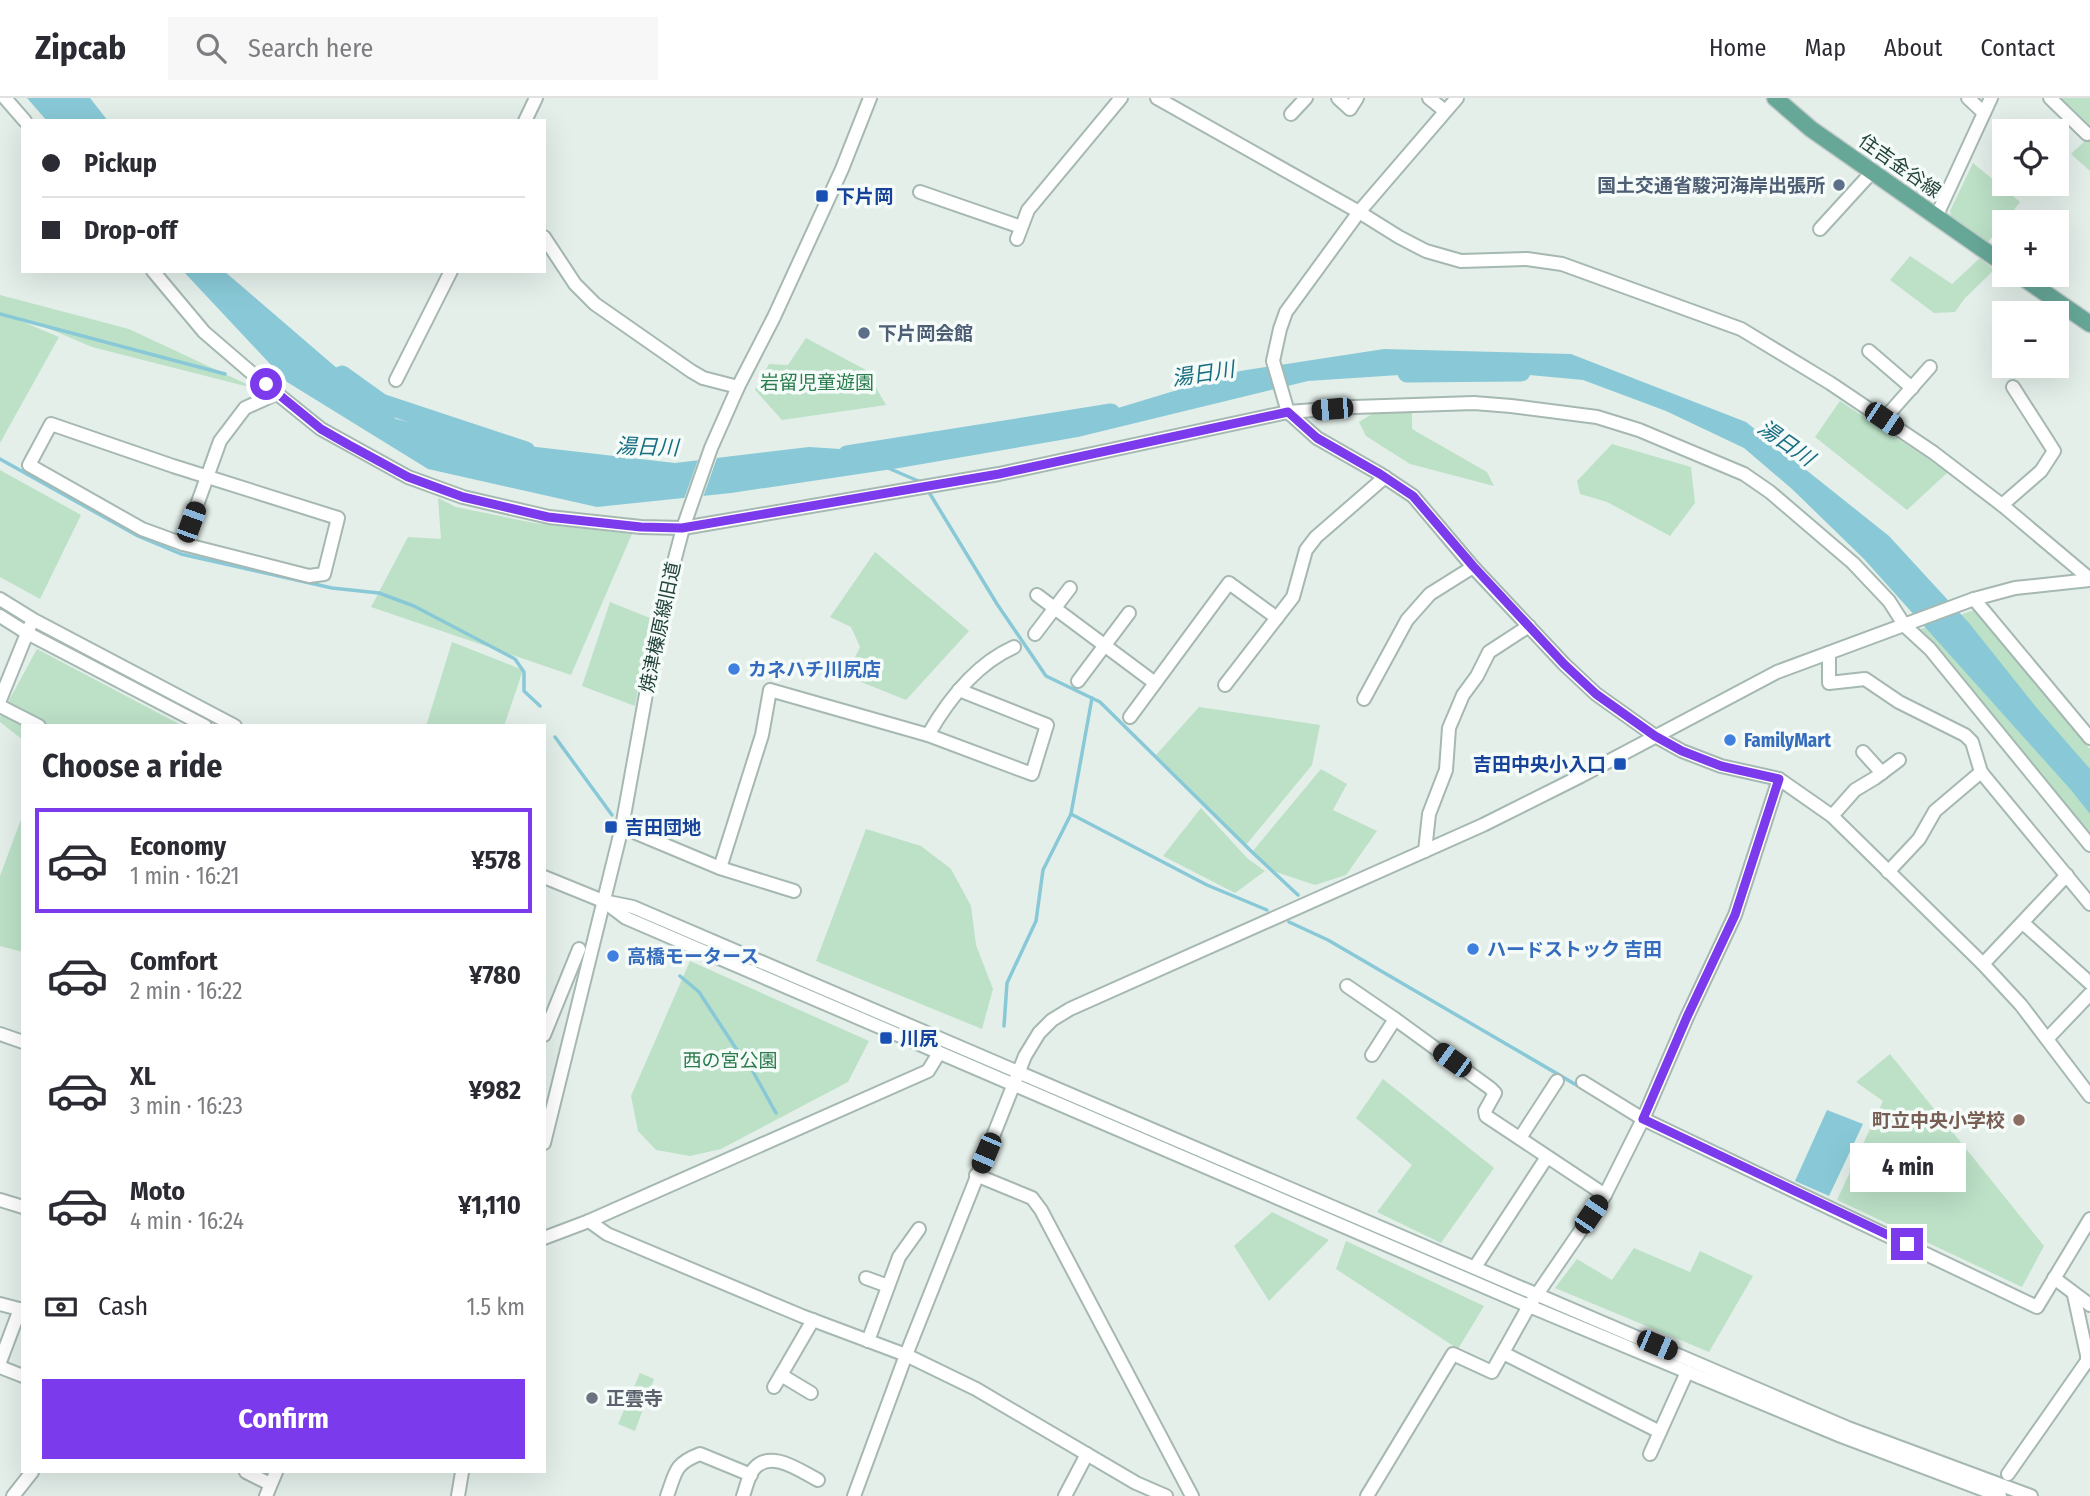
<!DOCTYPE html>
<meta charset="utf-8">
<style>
body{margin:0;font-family:"Fira Sans Condensed","Noto Sans JP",sans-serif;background:#f7f7f7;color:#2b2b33;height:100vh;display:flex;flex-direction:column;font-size:26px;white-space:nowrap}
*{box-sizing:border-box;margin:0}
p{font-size:23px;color:#7c7c81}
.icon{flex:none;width:38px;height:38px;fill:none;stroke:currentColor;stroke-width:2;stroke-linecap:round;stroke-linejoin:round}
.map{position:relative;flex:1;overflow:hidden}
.sheet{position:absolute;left:21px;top:626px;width:525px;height:749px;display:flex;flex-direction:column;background:#fff;border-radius:0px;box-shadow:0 7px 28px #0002}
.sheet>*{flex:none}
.hud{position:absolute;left:21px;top:21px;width:525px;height:154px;border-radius:0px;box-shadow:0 7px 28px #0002;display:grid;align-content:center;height:154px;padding:0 21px;background:#fff}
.fabs{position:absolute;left:1992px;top:21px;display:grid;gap:14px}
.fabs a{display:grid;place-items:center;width:77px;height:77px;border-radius:0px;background:#fff;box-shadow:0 7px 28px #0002;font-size:35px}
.end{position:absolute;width:32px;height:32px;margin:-16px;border:9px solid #7c3aed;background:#fff;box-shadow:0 0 0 4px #fff}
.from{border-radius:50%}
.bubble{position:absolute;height:49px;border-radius:0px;background:#fff;box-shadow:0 7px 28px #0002;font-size:23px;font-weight:700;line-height:49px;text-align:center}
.car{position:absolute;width:21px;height:42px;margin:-21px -10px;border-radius:9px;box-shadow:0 0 5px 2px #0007;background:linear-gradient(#222 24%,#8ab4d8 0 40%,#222 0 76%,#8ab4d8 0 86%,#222 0)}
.hud b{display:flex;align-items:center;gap:24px;height:66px;font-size:26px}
.hud b+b{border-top:2px solid #e1e1e2}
.hud i{width:18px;height:18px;background:#2b2b33}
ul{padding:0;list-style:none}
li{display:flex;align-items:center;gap:21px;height:105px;margin:0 14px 10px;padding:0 7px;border:4px solid transparent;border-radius:0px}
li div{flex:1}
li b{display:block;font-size:26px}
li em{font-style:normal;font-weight:700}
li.on{border-color:#7c3aed}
li>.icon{width:63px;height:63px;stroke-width:1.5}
h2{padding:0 21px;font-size:32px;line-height:84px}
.pay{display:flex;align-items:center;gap:18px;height:77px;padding:0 21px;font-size:26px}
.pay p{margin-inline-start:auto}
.button{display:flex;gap:14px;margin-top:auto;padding:14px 21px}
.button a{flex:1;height:80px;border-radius:0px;background:#7c3aed;color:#fff;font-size:28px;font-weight:700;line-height:80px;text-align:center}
header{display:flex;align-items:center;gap:42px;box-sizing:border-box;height:98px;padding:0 35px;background:#fff;border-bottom:2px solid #e1e1e2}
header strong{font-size:33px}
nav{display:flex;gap:38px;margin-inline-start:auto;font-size:24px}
.search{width:490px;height:63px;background:#f7f7f7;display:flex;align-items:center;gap:18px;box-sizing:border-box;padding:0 24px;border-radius:0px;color:#7c7c81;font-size:26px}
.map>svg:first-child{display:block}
</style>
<header>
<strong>Zipcab</strong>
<div class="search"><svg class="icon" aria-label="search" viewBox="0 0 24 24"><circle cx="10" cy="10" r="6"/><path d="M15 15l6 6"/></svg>Search here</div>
<nav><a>Home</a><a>Map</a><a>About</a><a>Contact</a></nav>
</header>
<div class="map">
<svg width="2090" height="1398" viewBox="0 0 2090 1398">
<rect width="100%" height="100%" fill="#e4efea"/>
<g fill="#bce1c7">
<polygon points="2052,0 2090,0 2090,73 2071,56 2088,40"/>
<polygon points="1973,65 2020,104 1988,144 1952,120 1950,113"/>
<polygon points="1910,158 1952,186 1980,160 1994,172 1965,200 1955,214 1934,215 1890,182"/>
<polygon points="0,197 129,231 257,291 92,249 38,226 9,218 59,239 0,345"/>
<polygon points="806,240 866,272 886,307 782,322 755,292 769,266 788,267"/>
<polygon points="1840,303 1948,374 1907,412 1815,339"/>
<polygon points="1377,313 1412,313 1412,331 1487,374 1494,388 1410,366 1366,338 1359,324"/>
<polygon points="1612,346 1691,369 1695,405 1670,438 1607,404 1580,396 1577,383"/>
<polygon points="0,372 81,417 40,501 0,479"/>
<polygon points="438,400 456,409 534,425 632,436 571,577 371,509 408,439 441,441"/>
<polygon points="875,454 969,533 906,602 846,578 860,549 851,529 830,519"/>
<polygon points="610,504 650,520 635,608 582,588"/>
<polygon points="1974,512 2090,651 2090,747 1918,532"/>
<polygon points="452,544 523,572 504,628 426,628"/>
<polygon points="37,551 183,628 23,628 23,642 0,624 0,619"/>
<polygon points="1199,609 1320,627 1312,667 1246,747 1156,657"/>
<polygon points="1321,671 1347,686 1333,712 1377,733 1346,777 1315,787 1270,772 1252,754"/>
<polygon points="1201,710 1248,761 1265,773 1235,795 1163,758"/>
<polygon points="23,716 23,854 0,848 0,778"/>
<polygon points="866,731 921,748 951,771 971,808 976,847 993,891 982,931 816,863"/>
<polygon points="690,863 869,943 848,984 721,1051 690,1058 656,1052 638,1033 631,998"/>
<polygon points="1890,956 2044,1148 2022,1189 1837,1102 1883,1003 1856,984"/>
<polygon points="1383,981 1494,1070 1441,1145 1377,1114 1412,1067 1356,1020"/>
<polygon points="1272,1114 1329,1142 1269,1203 1234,1148"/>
<polygon points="1346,1143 1484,1208 1458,1251 1336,1171"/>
<polygon points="1634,1150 1690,1174 1700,1153 1753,1178 1709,1254 1555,1190 1577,1161 1612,1182"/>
<polygon points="640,1275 654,1281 635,1333 618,1326"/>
</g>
<g fill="#89c9d7">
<polygon points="27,0 90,0 108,23 47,23"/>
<polygon points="183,173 224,173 396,321 501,345 675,365 809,349 872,353 1042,333 1240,273 1384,251 1571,256 1746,324 1889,438 1969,525 2036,609 2090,671 2090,716 2071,692 1864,461 1792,391 1744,350 1666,313 1583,282 1476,272 1308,283 1078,339 899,370 731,395 597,409 428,371 287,284"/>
<polygon points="1827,1012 1863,1026 1829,1098 1795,1083"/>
</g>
<polygon fill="#e4efea" points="718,357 702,402 683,404 699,359"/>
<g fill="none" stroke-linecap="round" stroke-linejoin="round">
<g stroke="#89c9d7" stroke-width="3.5">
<polyline points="0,216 225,276"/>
<polyline points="0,361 138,438 181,456 332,490 379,495 414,508 515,561 524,574 524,593 540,608"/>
<polyline points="888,370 923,385"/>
<polyline points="927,391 997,506 1046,578 1100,604 1252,754 1298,797"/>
<polyline points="555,639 612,717"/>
<polyline points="1071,716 1207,787 1267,812"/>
<polyline points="1289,824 1328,842 1597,999"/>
<polyline points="680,878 699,894 735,949 751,970 776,1015"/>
<polyline points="1004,928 1007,885 1036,823 1043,772 1071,716 1092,600"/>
</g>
<g stroke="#89c9d7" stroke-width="19">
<polyline points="1407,275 1521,274"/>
<polyline points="342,277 381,305 526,353"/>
<polyline points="847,357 1111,315"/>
</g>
<defs>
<g id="minor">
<polyline points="5,0 25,23"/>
<polyline points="1157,0 1359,114 1399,139 1426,153 1461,163 1527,161 1562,166 1741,231 1830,285 1934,355 2002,407 2090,481"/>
<polyline points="1338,0 1350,11 1357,0"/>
<polyline points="1429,0 1445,13"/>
<polyline points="1457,0 1359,114 1286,214 1280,231 1273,263 1288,314 1317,340 1380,376 1413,398 1473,469 1564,566 1596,596 1655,638 1682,653 1721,668 1779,681 1832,718 1983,866 2021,907 2090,998"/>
<polyline points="1968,0 1984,15"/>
<polyline points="2050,0 2087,36"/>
<polyline points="1291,16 1306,0"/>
<polyline points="525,23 536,0"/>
<polyline points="920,94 1021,129"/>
<polyline points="1936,119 1991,0"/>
<polyline points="1820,131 1872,74"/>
<polyline points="544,139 575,186 595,206 691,273 703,280 738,289"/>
<polyline points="1017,141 1028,112 1121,0"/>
<polyline points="153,173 204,234 254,277 321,331 408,379 463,399 549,419 641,429 683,430 999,376 1288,314 1354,309 1474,305 1511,308 1597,319 1639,332 1744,376 1770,394 1853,465 1889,503 1905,528 1930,551 2090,747"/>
<polyline points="1869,253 1912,290"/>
<polyline points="396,282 451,173"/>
<polyline points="1884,321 1930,269"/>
<polygon points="51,326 173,368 338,420 324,476 309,478 183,446 142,431 29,367"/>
<polyline points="2002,407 2041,373 2054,353 2013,289"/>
<polyline points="183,446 220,343 245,310 278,295"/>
<polyline points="1037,497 1155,585"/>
<polyline points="0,501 34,522 235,628"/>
<polyline points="1974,501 2090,640"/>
<polyline points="0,518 27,535 205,628"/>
<polyline points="1035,536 1070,490"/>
<polyline points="1829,555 1829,585 1865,581 1899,604 1965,637 1972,644 1981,674 2090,806"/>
<polyline points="1078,583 1129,515"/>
<polyline points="1225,587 1293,499 1306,452 1316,439 1385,379"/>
<polyline points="1364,601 1407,522 1430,496 1473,469"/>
<polyline points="0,602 30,528"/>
<polyline points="0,608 39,628"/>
<polyline points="1130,619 1229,485 1277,520"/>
<path d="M 928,637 C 948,602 976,566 1014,549"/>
<polyline points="1863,654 1882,675"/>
<polyline points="1832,718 1855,692 1875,680 1899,662"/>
<polyline points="622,729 720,770 794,793"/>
<polyline points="1425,753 1429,716 1446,672 1449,630 1463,597 1477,578 1489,554 1529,528"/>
<polyline points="720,770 762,637 770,592 928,637 1032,676 1047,627 959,592"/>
<polyline points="1888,774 1919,741 1935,713 1981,674"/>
<polyline points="544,779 603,803 633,809 1848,1330 2031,1398"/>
<polyline points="606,805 626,820 1529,1208 1841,1338 2000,1398"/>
<polyline points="2023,825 2090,885"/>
<polyline points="1983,866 2067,777"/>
<polyline points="1347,888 1395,921 1490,990 1495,995 1485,1013 1486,1018 1605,1097"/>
<polyline points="0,936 23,944"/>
<polyline points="544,937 579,851"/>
<polyline points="2047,941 2090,896"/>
<polyline points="1372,957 1395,921"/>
<polyline points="1583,984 1643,1021 2037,1209 2090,1121"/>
<polyline points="1520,1040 1557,983"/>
<polyline points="544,1045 622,729 661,513 683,430 711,350 738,289 774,219 842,71 870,0"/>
<polyline points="976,1077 1032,1100 1041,1112 1192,1398"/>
<polyline points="0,1102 23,1109"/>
<polyline points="589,1123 607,1136 802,1218 906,1257 976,1291 1136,1385 1166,1398"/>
<polyline points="544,1140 589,1123 928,973 939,955"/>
<polyline points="1475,1169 1547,1059"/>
<polyline points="866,1180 888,1188"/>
<polyline points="2054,1180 2090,1207"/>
<polyline points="0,1206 23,1212"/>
<polyline points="868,1243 899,1159 919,1131"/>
<polyline points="1503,1255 1660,1334"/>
<polyline points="0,1264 20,1211"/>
<polyline points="0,1269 23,1278"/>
<polyline points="781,1277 811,1295"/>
<polyline points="774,1289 813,1222"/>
<polyline points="1650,1356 1687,1274"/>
<polyline points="246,1374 270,1386"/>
<polyline points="2008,1376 2087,1263 2087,1257 2074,1197"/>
<polyline points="13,1398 32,1374"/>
<polyline points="266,1398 276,1374"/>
<polyline points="458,1398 462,1374"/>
<path d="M 667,1398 C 676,1374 674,1366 700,1356 L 751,1377"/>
<path d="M 743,1398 C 746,1390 748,1379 753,1372 C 770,1350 800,1373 818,1382"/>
<polyline points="854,1398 906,1257 1025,958 1039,935 1052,922 1070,911 1483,727 1581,678 1777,574 1974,501 2015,490 2090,482"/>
<polyline points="1065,1398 1087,1356"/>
<polyline points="1367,1398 1453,1256 1492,1274 1529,1208 1605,1097 1643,1021 1687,919 1735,817 1779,681"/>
</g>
<g id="major">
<polyline points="1775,0 1811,31 2004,166"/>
<polyline points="2019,177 2090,226"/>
</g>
</defs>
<use href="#minor" stroke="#a6b8b2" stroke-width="16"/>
<use href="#major" stroke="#c1cac8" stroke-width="19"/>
<use href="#minor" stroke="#fff" stroke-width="12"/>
<use href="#major" stroke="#66a798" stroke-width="16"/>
</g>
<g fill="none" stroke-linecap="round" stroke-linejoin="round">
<polyline stroke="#7c3aed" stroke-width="9" points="266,286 321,331 349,347 408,379 463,399 548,419 641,429 682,430 999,376 1288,314 1317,340 1380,376 1413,398 1473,468 1564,566 1596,596 1655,638 1682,653 1721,668 1779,681 1735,817 1687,919 1643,1021 1907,1146"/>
</g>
<g fill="#5c6f8a" stroke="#f5fbf8" stroke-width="2.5">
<circle cx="1839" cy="87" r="7"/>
<circle cx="864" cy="235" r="7"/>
</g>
<g fill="#1a4fb4" stroke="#f5fbf8" stroke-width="2.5">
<rect x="815" y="91" width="14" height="14" rx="3.5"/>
<rect x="1613" y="659" width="14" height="14" rx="3.5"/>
<rect x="604" y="722" width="14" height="14" rx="3.5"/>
<rect x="879" y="933" width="14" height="14" rx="3.5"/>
</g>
<g fill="#3f7fe0" stroke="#f5fbf8" stroke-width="2.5">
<circle cx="734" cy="571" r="7"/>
<circle cx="1730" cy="642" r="7"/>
<circle cx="1473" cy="851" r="7"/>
<circle cx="613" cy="858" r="7"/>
</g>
<circle fill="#8d6e63" stroke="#f5fbf8" stroke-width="2.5" cx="2019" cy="1022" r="7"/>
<circle fill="#6b7280" stroke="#f5fbf8" stroke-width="2.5" cx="592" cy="1300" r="7"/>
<g text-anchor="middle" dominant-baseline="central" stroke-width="7" stroke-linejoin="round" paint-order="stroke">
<g font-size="19" fill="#22423a" stroke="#f5fbf8">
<text transform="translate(1900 68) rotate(35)">住吉金谷線</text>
<text transform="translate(660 529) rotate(-78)">焼津榛原線旧道</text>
</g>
<g font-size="19" font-weight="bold" fill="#4e5e75" stroke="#f5fbf8" text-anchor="end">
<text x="1825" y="87">国土交通省駿河海岸出張所</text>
<text x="878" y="235" text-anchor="start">下片岡会館</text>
</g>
<g font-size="19" font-weight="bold" fill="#164399" stroke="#f5fbf8" text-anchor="start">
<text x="836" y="98">下片岡</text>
<text x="1606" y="666" text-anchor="end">吉田中央小入口</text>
<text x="625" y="729">吉田団地</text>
<text x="900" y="940">川尻</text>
</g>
<g font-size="19" fill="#297c4b" stroke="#f5fbf8">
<text x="817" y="284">岩留児童遊園</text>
<text x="730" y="962">西の宮公園</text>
</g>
<g font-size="19" font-weight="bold" fill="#366cbe" stroke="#f5fbf8" text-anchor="start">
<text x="748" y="571">カネハチ川尻店</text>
<text x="1744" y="642">FamilyMart</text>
<text x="1487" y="851">ハードストック 吉田</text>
<text x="627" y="858">高橋モータース</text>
</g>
<g font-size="19" font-weight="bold" fill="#785e54" stroke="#f5fbf8" text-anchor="end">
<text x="2005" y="1022">町立中央小学校</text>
</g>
<g font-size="19" font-weight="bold" fill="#5b616d" stroke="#f5fbf8" text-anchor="start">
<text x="606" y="1300">正雲寺</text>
</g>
<g font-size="21" font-style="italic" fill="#176e83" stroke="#f5fbf8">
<text transform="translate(1203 276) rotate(-9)">湯日川</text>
<text transform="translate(1786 345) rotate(35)">湯日川</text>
<text transform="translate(647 349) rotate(2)">湯日川</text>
</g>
</g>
</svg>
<div class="fabs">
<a><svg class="icon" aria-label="locate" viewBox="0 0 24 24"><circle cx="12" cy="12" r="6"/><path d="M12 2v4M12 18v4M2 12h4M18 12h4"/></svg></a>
<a>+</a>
<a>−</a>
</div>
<i class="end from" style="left:266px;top:286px"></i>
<i class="end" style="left:1907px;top:1146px"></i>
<div class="bubble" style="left:1850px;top:1045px;width:116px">4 min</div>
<i class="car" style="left:1332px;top:311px;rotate:265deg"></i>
<i class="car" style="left:1884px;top:321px;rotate:124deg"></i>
<i class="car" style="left:191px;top:424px;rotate:20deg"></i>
<i class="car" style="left:1452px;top:962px;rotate:306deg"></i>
<i class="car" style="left:986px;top:1055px;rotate:203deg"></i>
<i class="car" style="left:1591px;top:1116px;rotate:34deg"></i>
<i class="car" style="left:1657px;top:1247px;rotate:113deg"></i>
<div class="hud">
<b><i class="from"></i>Pickup</b>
<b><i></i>Drop-off</b>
</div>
<section class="sheet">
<h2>Choose a ride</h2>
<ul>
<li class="on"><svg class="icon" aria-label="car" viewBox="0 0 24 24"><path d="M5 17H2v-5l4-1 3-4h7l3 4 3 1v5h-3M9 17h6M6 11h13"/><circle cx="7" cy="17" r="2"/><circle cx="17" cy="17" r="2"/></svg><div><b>Economy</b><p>1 min · 16:21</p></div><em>¥578</em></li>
<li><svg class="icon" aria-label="car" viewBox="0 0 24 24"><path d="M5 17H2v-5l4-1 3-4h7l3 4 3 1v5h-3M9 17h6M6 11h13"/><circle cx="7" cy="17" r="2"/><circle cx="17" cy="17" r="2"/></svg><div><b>Comfort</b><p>2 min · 16:22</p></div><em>¥780</em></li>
<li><svg class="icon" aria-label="car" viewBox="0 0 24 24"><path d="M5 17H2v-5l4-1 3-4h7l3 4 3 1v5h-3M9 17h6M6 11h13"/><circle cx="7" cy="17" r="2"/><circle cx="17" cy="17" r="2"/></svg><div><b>XL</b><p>3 min · 16:23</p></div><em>¥982</em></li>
<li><svg class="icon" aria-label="car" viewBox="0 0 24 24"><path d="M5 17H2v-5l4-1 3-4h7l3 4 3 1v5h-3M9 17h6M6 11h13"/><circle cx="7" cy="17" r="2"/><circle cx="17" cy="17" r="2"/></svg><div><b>Moto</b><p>4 min · 16:24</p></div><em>¥1,110</em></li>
</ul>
<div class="pay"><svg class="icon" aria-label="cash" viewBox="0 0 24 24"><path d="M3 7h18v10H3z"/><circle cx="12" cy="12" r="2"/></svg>Cash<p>1.5 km</p></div>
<div class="button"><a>Confirm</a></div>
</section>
</div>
